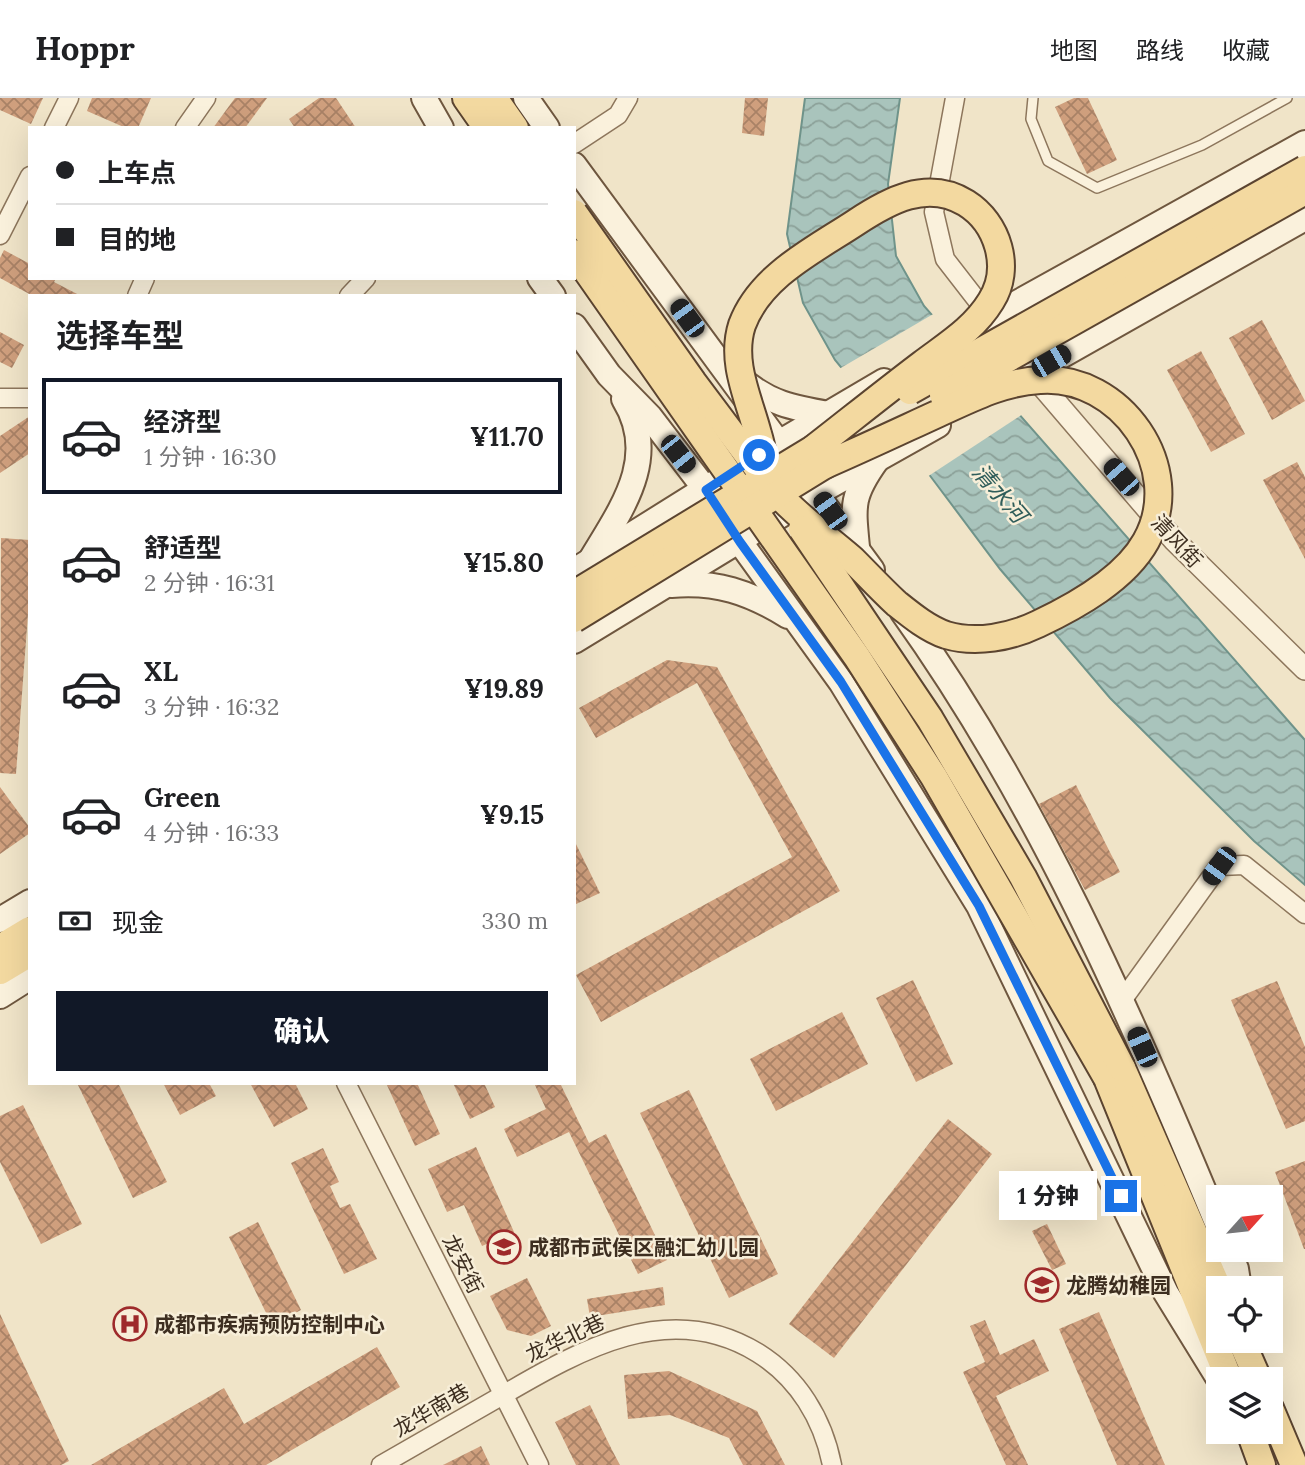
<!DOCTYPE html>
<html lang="zh">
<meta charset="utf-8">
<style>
body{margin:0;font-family:Lora,"Noto Sans SC",serif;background:#f2f2f2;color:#202124;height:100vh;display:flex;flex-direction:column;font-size:26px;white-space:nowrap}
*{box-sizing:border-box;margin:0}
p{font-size:23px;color:#757577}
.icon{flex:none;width:38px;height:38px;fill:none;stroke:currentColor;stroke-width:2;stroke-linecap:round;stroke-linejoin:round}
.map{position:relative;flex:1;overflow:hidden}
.side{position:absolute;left:28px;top:196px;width:548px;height:791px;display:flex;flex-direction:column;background:#fff;border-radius:0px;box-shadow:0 7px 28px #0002}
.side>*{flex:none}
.guide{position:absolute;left:28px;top:28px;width:548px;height:154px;border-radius:0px;box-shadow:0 7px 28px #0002;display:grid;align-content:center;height:154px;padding:0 28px;background:#fff}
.needle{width:46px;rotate:63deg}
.tools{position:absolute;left:1206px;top:1087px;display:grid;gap:14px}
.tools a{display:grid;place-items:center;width:77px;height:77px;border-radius:0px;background:#fff;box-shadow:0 7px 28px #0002;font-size:35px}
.end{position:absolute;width:32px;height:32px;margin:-16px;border:9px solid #1a73e8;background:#fff;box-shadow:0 0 0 4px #fff}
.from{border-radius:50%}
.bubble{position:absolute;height:49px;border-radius:0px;background:#fff;box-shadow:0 7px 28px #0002;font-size:23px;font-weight:800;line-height:49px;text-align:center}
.car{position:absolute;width:21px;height:42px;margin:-21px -10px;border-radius:9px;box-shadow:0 0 5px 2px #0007;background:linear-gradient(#222 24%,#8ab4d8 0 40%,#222 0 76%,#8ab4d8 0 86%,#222 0)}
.guide b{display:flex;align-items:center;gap:24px;height:66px;font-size:26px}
.guide b+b{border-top:2px solid #e0e0e0}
.guide i{width:18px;height:18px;background:#202124}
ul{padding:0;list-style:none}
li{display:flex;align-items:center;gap:21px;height:116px;margin:0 14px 10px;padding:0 14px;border:4px solid transparent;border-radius:0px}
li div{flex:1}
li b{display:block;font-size:26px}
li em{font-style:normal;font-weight:800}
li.on{border-color:#111827}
li>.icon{width:63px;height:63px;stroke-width:1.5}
h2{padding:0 28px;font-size:32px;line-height:84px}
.pay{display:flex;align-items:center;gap:18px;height:77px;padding:0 28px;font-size:26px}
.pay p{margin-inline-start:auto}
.primary-button{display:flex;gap:14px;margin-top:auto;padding:14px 28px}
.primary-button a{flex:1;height:80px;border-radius:0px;background:#111827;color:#fff;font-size:28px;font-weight:800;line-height:80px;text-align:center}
header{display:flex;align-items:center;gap:42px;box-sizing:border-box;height:98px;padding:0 35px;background:#fff;border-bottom:2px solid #e0e0e0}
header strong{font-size:33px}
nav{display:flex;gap:38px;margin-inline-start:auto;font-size:24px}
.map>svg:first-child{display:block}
</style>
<header>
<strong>Hoppr</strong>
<nav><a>地图</a><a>路线</a><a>收藏</a></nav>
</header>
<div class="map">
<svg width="1305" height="1367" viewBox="0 0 1305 1367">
<defs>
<pattern id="water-waves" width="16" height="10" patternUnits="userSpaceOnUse" patternTransform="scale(1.75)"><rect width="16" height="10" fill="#a9c4bc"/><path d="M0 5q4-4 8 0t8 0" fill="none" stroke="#8ba098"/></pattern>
<pattern id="building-cross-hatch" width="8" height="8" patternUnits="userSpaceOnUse" patternTransform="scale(1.75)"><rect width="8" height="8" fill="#cf9f7d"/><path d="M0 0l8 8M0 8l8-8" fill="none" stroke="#a98266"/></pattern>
</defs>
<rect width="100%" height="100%" fill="#f0e4c8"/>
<polygon fill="url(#water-waves)" stroke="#6f938a" stroke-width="2" points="805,0 900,0 888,86 896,158 924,208 1305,642 1305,787 1254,743 1110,600 1000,471 925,371 835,262 803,205 787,136"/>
<polygon fill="#f0e4c8" points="935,215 1023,316 927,379 839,271"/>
<g fill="url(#building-cross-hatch)">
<polygon points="0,0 43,0 31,26 0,12"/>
<polygon points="92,0 151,0 138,30 126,30 87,13"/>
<polygon points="235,0 267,0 245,30 213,30"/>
<polygon points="319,0 336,0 356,30 295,30 289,21"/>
<polygon points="745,0 768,0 764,38 742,35"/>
<polygon points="1074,0 1088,0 1117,62 1087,76 1055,9"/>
<polygon points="4,152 30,166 30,180 56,180 54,184 81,198 33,198 0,180 0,160"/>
<polygon points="1262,222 1305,303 1272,322 1229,240"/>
<polygon points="0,234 24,247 12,270 0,264"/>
<polygon points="1201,253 1245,336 1211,354 1167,272"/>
<polygon points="30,318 30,355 0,375 0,338"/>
<polygon points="1297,364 1305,379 1305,461 1263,382"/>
<polygon points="1,440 30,442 30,489 16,676 0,675"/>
<polygon points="667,562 717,569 840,793 601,924 576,877 792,759 697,585 596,640 579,610"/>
<polygon points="1076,687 1120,774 1085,792 1039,706"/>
<polygon points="0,689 30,730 30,735 0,756"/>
<polygon points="574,742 600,795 574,807"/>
<polygon points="913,882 953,966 916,984 876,900"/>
<polygon points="1277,883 1305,949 1305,1023 1286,1031 1231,902"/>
<polygon points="842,914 868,966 776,1013 750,961"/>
<polygon points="77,985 118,985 167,1084 133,1100"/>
<polygon points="163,985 209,985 216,998 180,1017"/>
<polygon points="250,985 295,985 308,1011 274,1029"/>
<polygon points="386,985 417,985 440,1036 415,1048"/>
<polygon points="453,985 484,985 495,1009 470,1021"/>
<polygon points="534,985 560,985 589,1045 606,1036 667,1162 638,1176 569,1034 517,1059 504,1031 546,1011"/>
<polygon points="689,992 778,1176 729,1200 640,1015"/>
<polygon points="23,1007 82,1126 41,1146 0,1064 0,1018"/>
<polygon points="948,1021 992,1056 834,1260 789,1226"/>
<polygon points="476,1049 514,1134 482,1148 464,1107 447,1114 428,1071"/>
<polygon points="323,1050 339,1084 330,1088 340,1110 350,1106 377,1161 344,1176 291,1065"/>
<polygon points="1305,1063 1305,1151 1304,1151 1275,1074"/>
<polygon points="258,1124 301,1212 272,1227 229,1139"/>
<polygon points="1047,1126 1066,1166 1052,1172 1032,1133"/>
<polygon points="527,1180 551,1228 531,1238 507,1232 490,1198"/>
<polygon points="663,1189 665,1207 590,1219 587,1201"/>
<polygon points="1099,1214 1165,1367 1117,1367 1059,1231"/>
<polygon points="0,1216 69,1363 61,1367 0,1367"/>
<polygon points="985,1222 1000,1257 1034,1241 1049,1273 996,1298 1028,1367 1006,1367 963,1274 985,1264 970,1228"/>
<polygon points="377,1249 400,1289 266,1367 91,1367 224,1290 244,1326"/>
<polygon points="669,1273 757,1313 785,1367 743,1367 729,1340 670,1317 628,1321 624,1277"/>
<polygon points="590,1307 612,1352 620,1367 576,1367 555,1324"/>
<polygon points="481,1348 490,1367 443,1367"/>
</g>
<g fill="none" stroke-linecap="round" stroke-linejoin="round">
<defs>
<polyline id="service" points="1033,0 1031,21 1048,63 1097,90 1202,47 1287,0"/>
<g id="minor">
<polyline points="955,0 934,114 945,161 990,219"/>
<polyline points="54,30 69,0"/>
<polyline points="185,30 206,0"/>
<polyline points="574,46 618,17 628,0"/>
<polyline points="0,137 30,78"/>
<polyline points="137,198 145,180"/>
<polyline points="349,198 366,180"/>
<polyline points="0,300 30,300"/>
<polyline points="1121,904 1219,768 1244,767 1305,816"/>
<polyline points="346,985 539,1367"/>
<path d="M 381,1367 C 419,1345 458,1323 496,1301 C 577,1254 667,1199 758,1255 C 798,1280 823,1321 832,1367"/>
</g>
<polyline id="tertiary" points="1031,275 1174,442 1305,571"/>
<g id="secondary">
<polyline points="424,0 441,30"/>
<polyline points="526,0 547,30"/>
<polyline points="574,67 872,472"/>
<polyline points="540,180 553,198"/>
<polyline points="574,228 609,277 650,319 706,392 740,444 841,584 979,808 1166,1195 1219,1281"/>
<polyline points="972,230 1305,45"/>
<path d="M 741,281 C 768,305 793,310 829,316"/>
<polyline points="1013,285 1305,120"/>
<path d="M 857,449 C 853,408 851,398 876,363"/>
<path d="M 592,460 C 622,410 660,359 624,301"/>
<polyline points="574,473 777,346 884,283"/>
<path d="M 671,487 C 716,483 749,494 788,518"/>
<path d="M 902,513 C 1036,700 1130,914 1218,1127"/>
<polyline points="574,543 817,395 938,327"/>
<polyline points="0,822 30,804"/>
<polyline points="0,898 30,879"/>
<polyline points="1228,1152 1236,1171 1239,1190"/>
</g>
<g id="primary">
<polyline points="466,0 487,30"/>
<polyline points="494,0 515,30"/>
<polyline points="0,850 30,832"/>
<polyline points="0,873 30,855"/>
<polyline points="1122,970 1218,1190"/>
<polyline points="1107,980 1229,1281"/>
<polyline points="1241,1242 1258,1281"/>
<polyline points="1270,1310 1294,1367"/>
<polyline points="1250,1334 1262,1367"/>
</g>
</defs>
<use href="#service" stroke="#8d765c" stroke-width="12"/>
<use href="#minor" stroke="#8d765c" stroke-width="21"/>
<use href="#tertiary" stroke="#8d765c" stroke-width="24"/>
<use href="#secondary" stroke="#6f573f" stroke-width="28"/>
<use href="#primary" stroke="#5b4430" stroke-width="30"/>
<use href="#service" stroke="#faf1dc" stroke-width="9"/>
<use href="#minor" stroke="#faf1dc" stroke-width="18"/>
<use href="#tertiary" stroke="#faf1dc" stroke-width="21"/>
<use href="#secondary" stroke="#faf1dc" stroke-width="24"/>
<use href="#primary" stroke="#f3d9a0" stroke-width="26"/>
<defs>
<g id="primary-bridge">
<polyline points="574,115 693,284 765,380"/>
<polyline points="574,155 857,559 934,679 1107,980"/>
<polyline points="910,293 1305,71"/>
<polyline points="943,297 1305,93"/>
<path d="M 813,351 C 849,323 885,294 922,266 C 947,247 974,231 991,203 C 1012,170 998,125 966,105 C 927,81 888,103 855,125 C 814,152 760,178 742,227 C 730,264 749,301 758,336 C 763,352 765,371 771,386 C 779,404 835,446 853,462 C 867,476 881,491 896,505 C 911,517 928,531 946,537 C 976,546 1011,539 1038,526 C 1076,508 1125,481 1146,443 C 1187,370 1120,276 1040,282 C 1001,284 969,302 935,317 C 898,334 862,351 825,367"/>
<polyline points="802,431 930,621 1023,779 1122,970"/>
<polyline points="574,496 826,343"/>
<polyline points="574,521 838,359"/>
</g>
</defs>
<use href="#primary-bridge" stroke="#5b4430" stroke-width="30" stroke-linecap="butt"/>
<use href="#primary-bridge" stroke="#f3d9a0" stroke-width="26"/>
</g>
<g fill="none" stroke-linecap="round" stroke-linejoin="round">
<polyline stroke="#1a73e8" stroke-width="9" points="759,357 706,392 740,444 841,584 979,808 1121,1098"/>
</g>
<defs>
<symbol id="school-ring" viewBox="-11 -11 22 22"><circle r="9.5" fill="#f7eed8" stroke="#9e2a2b" stroke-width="1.5"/><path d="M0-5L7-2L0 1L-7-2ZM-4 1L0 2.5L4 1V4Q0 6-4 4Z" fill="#9e2a2b"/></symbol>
<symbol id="hospital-ring" viewBox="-11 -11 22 22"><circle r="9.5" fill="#f7eed8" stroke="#9e2a2b" stroke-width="1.5"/><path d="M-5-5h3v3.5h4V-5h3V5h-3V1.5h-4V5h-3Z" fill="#9e2a2b"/></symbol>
</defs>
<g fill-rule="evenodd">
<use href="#school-ring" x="485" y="1130" width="38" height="38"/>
<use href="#school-ring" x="1023" y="1168" width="38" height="38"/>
<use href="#hospital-ring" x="111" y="1207" width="38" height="38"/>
</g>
<g text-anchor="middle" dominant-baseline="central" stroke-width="5" stroke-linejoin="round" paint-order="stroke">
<g font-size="21" fill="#3d2e20" stroke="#f7eed8">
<text transform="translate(1177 443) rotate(47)">清风街</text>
<text transform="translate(463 1166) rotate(63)">龙安街</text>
<text transform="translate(565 1240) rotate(-25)">龙华北巷</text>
<text transform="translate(431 1312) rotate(-30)">龙华南巷</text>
</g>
<g font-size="21" font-weight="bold" fill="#3d2e20" stroke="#f7eed8" text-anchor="start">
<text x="528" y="1149">成都市武侯区融汇幼儿园</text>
<text x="1066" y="1187">龙腾幼稚园</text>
<text x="154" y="1226">成都市疾病预防控制中心</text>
</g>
<g font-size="23" font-style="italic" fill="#2f5d5a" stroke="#f7eed8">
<text transform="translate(1000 395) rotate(49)">清水河</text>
</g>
</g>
</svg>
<div class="tools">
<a><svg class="needle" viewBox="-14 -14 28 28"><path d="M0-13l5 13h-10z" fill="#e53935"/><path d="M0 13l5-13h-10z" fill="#757577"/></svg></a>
<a><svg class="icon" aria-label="locate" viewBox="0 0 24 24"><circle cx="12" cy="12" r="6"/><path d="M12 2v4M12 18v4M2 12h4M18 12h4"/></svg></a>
<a><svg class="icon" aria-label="layers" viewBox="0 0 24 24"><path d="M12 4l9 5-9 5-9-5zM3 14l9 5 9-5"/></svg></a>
</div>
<i class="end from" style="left:759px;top:357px"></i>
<i class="end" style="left:1121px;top:1098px"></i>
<div class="bubble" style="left:999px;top:1073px;width:98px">1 分钟</div>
<i class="car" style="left:687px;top:220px;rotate:324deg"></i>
<i class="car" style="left:1051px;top:263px;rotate:60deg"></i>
<i class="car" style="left:678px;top:356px;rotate:142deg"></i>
<i class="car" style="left:1121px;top:379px;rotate:319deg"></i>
<i class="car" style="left:830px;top:413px;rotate:324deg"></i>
<i class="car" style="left:1219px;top:768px;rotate:216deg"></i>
<i class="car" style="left:1142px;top:949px;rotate:336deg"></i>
<div class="guide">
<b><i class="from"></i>上车点</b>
<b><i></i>目的地</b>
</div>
<section class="side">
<h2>选择车型</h2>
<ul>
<li class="on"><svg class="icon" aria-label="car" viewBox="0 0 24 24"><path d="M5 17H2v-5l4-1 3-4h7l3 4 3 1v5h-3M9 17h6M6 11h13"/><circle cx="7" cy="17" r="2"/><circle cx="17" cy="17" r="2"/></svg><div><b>经济型</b><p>1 分钟 · 16:30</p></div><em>¥11.70</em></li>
<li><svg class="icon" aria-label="car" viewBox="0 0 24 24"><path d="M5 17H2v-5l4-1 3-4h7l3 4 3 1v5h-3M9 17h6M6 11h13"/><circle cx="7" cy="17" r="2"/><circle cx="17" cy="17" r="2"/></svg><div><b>舒适型</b><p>2 分钟 · 16:31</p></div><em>¥15.80</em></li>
<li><svg class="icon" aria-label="car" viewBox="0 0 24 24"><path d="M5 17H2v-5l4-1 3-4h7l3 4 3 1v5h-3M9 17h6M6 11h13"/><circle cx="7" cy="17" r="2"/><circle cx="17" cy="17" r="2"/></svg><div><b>XL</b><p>3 分钟 · 16:32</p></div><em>¥19.89</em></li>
<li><svg class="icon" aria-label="car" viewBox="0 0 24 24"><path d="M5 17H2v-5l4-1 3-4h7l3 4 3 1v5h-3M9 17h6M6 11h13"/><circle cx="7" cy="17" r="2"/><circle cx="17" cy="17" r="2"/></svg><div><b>Green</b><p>4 分钟 · 16:33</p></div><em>¥9.15</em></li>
</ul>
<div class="pay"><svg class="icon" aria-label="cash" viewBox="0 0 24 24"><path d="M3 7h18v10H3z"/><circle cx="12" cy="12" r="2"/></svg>现金<p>330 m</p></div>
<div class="primary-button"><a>确认</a></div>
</section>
</div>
